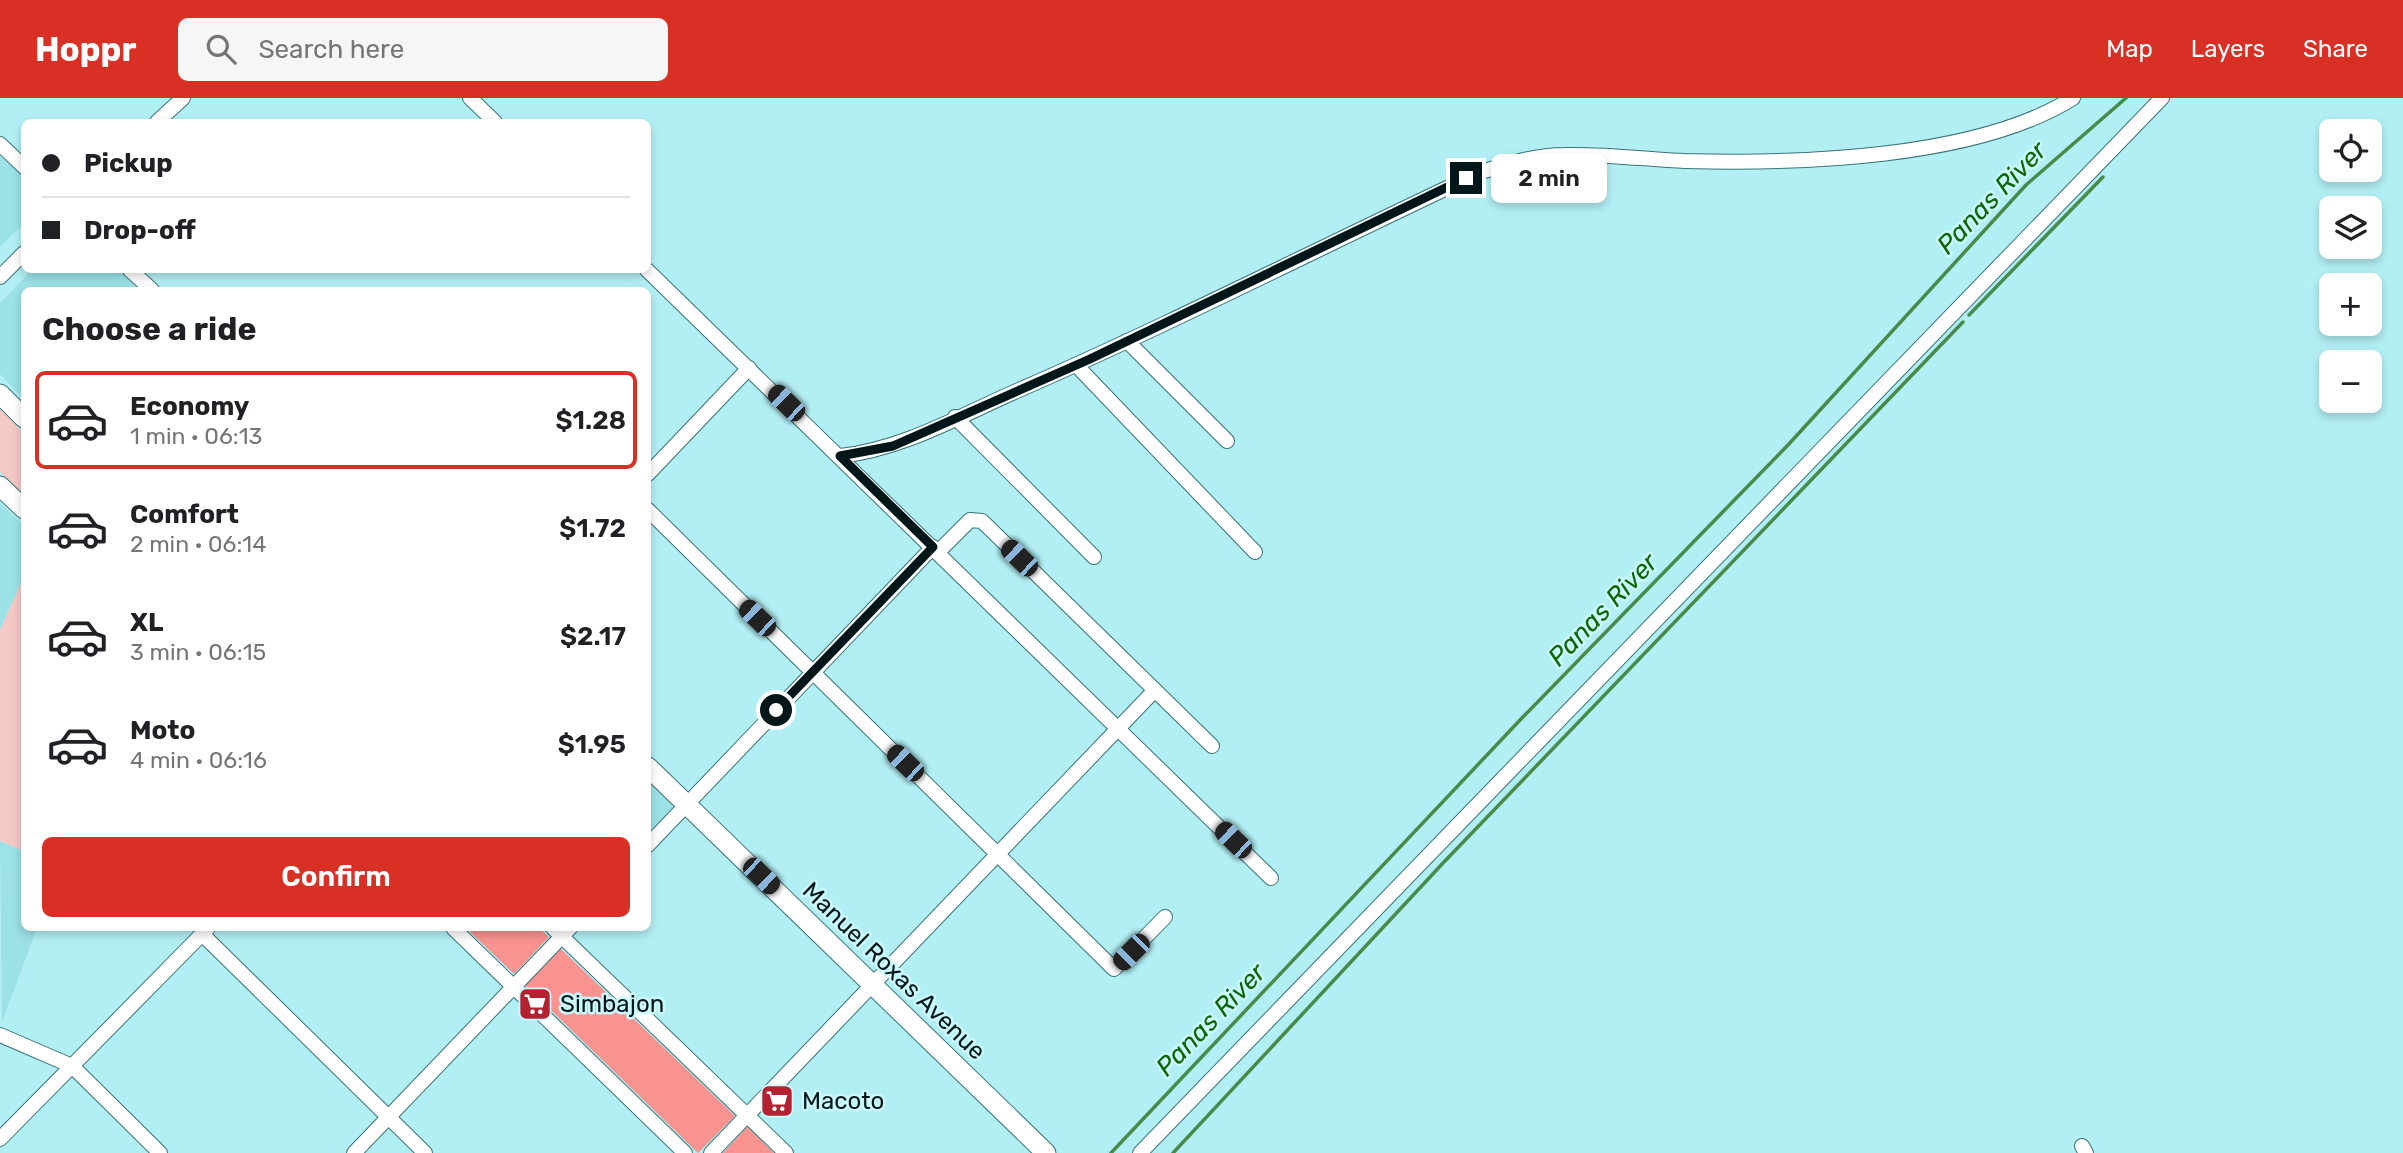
<!DOCTYPE html>
<meta charset="utf-8">
<style>
body{margin:0;font-family:Rubik,sans-serif;background:#f6f6f6;color:#202124;height:100vh;display:flex;flex-direction:column;font-size:26px;white-space:nowrap}
*{box-sizing:border-box;margin:0}
p{font-size:23px;color:#757577}
.icon{flex:none;width:38px;height:38px;fill:none;stroke:currentColor;stroke-width:2;stroke-linecap:round;stroke-linejoin:round}
.map{position:relative;flex:1;overflow:hidden}
.side{position:absolute;left:21px;top:189px;width:630px;height:644px;display:flex;flex-direction:column;background:#fff;border-radius:10px;box-shadow:0 4px 10px #0003}
.side>*{flex:none}
.guide{position:absolute;left:21px;top:21px;width:630px;height:154px;border-radius:10px;box-shadow:0 4px 10px #0003;display:grid;align-content:center;height:154px;padding:0 21px;background:#fff}
.buttons{position:absolute;left:2319px;top:21px;display:grid;gap:14px}
.buttons a{display:grid;place-items:center;width:63px;height:63px;border-radius:10px;background:#fff;box-shadow:0 4px 10px #0003;font-size:35px}
.end{position:absolute;width:32px;height:32px;margin:-16px;border:9px solid #001618;background:#fff;box-shadow:0 0 0 4px #fff}
.from{border-radius:50%}
.bubble{position:absolute;height:49px;border-radius:10px;background:#fff;box-shadow:0 4px 10px #0003;font-size:23px;font-weight:600;line-height:49px;text-align:center}
.car{position:absolute;width:21px;height:42px;margin:-21px -10px;border-radius:9px;box-shadow:0 0 5px 2px #0007;background:linear-gradient(#222 24%,#8ab4d8 0 40%,#222 0 76%,#8ab4d8 0 86%,#222 0)}
.guide b{display:flex;align-items:center;gap:24px;height:66px;font-size:26px}
.guide b+b{border-top:2px solid #e0e0e0}
.guide i{width:18px;height:18px;background:#202124}
ul{padding:0;list-style:none}
li{display:flex;align-items:center;gap:21px;height:98px;margin:0 14px 10px;padding:0 7px;border:4px solid transparent;border-radius:10px}
li div{flex:1}
li b{display:block;font-size:26px}
li em{font-style:normal;font-weight:600}
li.selected{border-color:#d93025}
li>.icon{width:63px;height:63px;stroke-width:1.5}
h2{padding:0 21px;font-size:32px;line-height:84px}
.cta{display:flex;gap:14px;margin-top:auto;padding:14px 21px}
.cta a{flex:1;height:80px;border-radius:10px;background:#d93025;color:#fff;font-size:28px;font-weight:600;line-height:80px;text-align:center}
header{display:flex;align-items:center;gap:42px;box-sizing:border-box;height:98px;padding:0 35px;background:#d93025;color:#fff}
header strong{font-size:33px}
nav{display:flex;gap:38px;margin-inline-start:auto;font-size:24px}
.search{width:490px;height:63px;background:#f6f6f6;display:flex;align-items:center;gap:18px;box-sizing:border-box;padding:0 24px;border-radius:10px;color:#757577;font-size:26px}
.map>svg:first-child{display:block}
</style>
<header>
<strong>Hoppr</strong>
<div class="search"><svg class="icon" aria-label="search" viewBox="0 0 24 24"><circle cx="10" cy="10" r="6"/><path d="M15 15l6 6"/></svg>Search here</div>
<nav><a>Map</a><a>Layers</a><a>Share</a></nav>
</header>
<div class="map">
<svg width="2403" height="1055" viewBox="0 0 2403 1055">
<rect width="100%" height="100%" fill="#b2eff4"/>
<g fill="#9be1e6">
<polygon points="0,56 24,80 24,125 0,149"/>
<polygon points="32,172 118,172 139,192 24,192 24,301 0,276 0,205"/>
<polygon points="0,405 24,428 24,478 0,532"/>
<polygon points="648,679 676,706 648,735"/>
<polygon points="0,743 24,753 24,830 37,830 2,924"/>
</g>
<g fill="#f4c8c5">
<polygon points="0,311 24,335 24,398 0,374"/>
<polygon points="24,478 24,753 0,743 0,532"/>
</g>
<g fill="#f89390">
<polygon points="466,830 539,830 549,839 514,876"/>
<polygon points="560,850 735,1018 698,1055 525,887"/>
<polygon points="747,1029 774,1055 723,1055"/>
</g>
<g fill="none" stroke-linecap="round" stroke-linejoin="round">
<g stroke="#488a49" stroke-width="3.5">
<polyline points="1969,217 2103,79"/>
<polyline points="1111,1055 1521,621 1788,347 2026,87 2126,0"/>
<polyline points="1173,1055 1444,764 1963,224"/>
</g>
<defs>
<g id="minor">
<polyline points="470,0 495,24"/>
<polyline points="157,24 183,0"/>
<polyline points="0,46 24,69"/>
<polyline points="130,172 152,192"/>
<polyline points="647,172 1271,780"/>
<polyline points="0,179 24,155"/>
<polyline points="1127,243 1227,343"/>
<polyline points="1076,267 1255,454"/>
<polyline points="955,319 1094,459"/>
<path d="M 840,358 C 904,351 961,317 1019,292 C 1175,224 1327,146 1481,74 C 1508,66 1535,57 1564,57 C 1604,56 1645,61 1685,63 C 1798,66 1976,61 2073,0"/>
<polyline points="648,376 749,270"/>
<polyline points="648,412 1114,871 1165,819"/>
<polyline points="938,454 970,422 982,423 1212,648"/>
<polyline points="648,747 933,449"/>
<polyline points="453,830 685,1055"/>
<polyline points="553,830 786,1055"/>
<polyline points="202,836 425,1055"/>
<polyline points="0,937 72,968 160,1055"/>
<polyline points="0,1041 208,830"/>
<polyline points="2082,1048 2086,1055"/>
<polyline points="354,1055 570,830"/>
<polyline points="711,1055 1155,592"/>
<polyline points="1140,1055 2162,0"/>
</g>
<g id="major">
<polyline points="0,296 24,320"/>
<polyline points="0,388 24,411"/>
<polyline points="648,669 1046,1055"/>
</g>
</defs>
<use href="#minor" stroke="#387377" stroke-width="16"/>
<use href="#major" stroke="#387377" stroke-width="21"/>
<use href="#minor" stroke="#fff" stroke-width="14"/>
<use href="#major" stroke="#fff" stroke-width="19"/>
</g>
<g fill="none" stroke-linecap="round" stroke-linejoin="round">
<polyline stroke="#001618" stroke-width="9" points="776,612 933,449 840,358 893,348 1090,261 1466,80"/>
</g>
<defs>
<symbol id="supermarket-square" viewBox="-11 -11 22 22"><rect x="-9" y="-9" width="18" height="18" rx="4" fill="#b42231" stroke="#cafafe"/><path d="M-6-5.5h2.5l.6 2H6L4.5 2H-2.5L-4.4-4H-6ZM-1.5 3.2a1.3 1.3 0 1 0 .1 0ZM3 3.2a1.3 1.3 0 1 0 .1 0Z" fill="#fff"/></symbol>
</defs>
<g fill-rule="evenodd">
<use href="#supermarket-square" x="516" y="887" width="38" height="38"/>
<use href="#supermarket-square" x="758" y="984" width="38" height="38"/>
</g>
<g text-anchor="middle" dominant-baseline="central" stroke-width="5" stroke-linejoin="round" paint-order="stroke">
<g font-size="24" fill="#001618" stroke="#cafafe">
<text transform="translate(894 873) rotate(44)">Manuel Roxas Avenue</text>
</g>
<g font-size="24" fill="#001618" stroke="#cafafe" text-anchor="start">
<text x="560" y="906">Simbajon</text>
<text x="802" y="1003">Macoto</text>
</g>
<g font-size="26" font-style="italic" fill="#0c6603" stroke="#cafafe">
<text transform="translate(1992 100) rotate(-46)">Panas River</text>
<text transform="translate(1603 512) rotate(-46)">Panas River</text>
<text transform="translate(1211 922) rotate(-46)">Panas River</text>
</g>
</g>
</svg>
<div class="buttons">
<a><svg class="icon" aria-label="locate" viewBox="0 0 24 24"><circle cx="12" cy="12" r="6"/><path d="M12 2v4M12 18v4M2 12h4M18 12h4"/></svg></a>
<a><svg class="icon" aria-label="layers" viewBox="0 0 24 24"><path d="M12 4l9 5-9 5-9-5zM3 14l9 5 9-5"/></svg></a>
<a>+</a>
<a>−</a>
</div>
<i class="end from" style="left:776px;top:612px"></i>
<i class="end" style="left:1466px;top:80px"></i>
<div class="bubble" style="left:1491px;top:56px;width:116px">2 min</div>
<i class="car" style="left:786px;top:305px;rotate:314deg"></i>
<i class="car" style="left:1019px;top:460px;rotate:314deg"></i>
<i class="car" style="left:757px;top:520px;rotate:314deg"></i>
<i class="car" style="left:905px;top:665px;rotate:314deg"></i>
<i class="car" style="left:1233px;top:742px;rotate:314deg"></i>
<i class="car" style="left:761px;top:778px;rotate:134deg"></i>
<i class="car" style="left:1131px;top:854px;rotate:225deg"></i>
<div class="guide">
<b><i class="from"></i>Pickup</b>
<b><i></i>Drop-off</b>
</div>
<section class="side">
<h2>Choose a ride</h2>
<ul>
<li class="selected"><svg class="icon" aria-label="car" viewBox="0 0 24 24"><path d="M5 17H2v-5l4-1 3-4h7l3 4 3 1v5h-3M9 17h6M6 11h13"/><circle cx="7" cy="17" r="2"/><circle cx="17" cy="17" r="2"/></svg><div><b>Economy</b><p>1 min · 06:13</p></div><em>$1.28</em></li>
<li><svg class="icon" aria-label="car" viewBox="0 0 24 24"><path d="M5 17H2v-5l4-1 3-4h7l3 4 3 1v5h-3M9 17h6M6 11h13"/><circle cx="7" cy="17" r="2"/><circle cx="17" cy="17" r="2"/></svg><div><b>Comfort</b><p>2 min · 06:14</p></div><em>$1.72</em></li>
<li><svg class="icon" aria-label="car" viewBox="0 0 24 24"><path d="M5 17H2v-5l4-1 3-4h7l3 4 3 1v5h-3M9 17h6M6 11h13"/><circle cx="7" cy="17" r="2"/><circle cx="17" cy="17" r="2"/></svg><div><b>XL</b><p>3 min · 06:15</p></div><em>$2.17</em></li>
<li><svg class="icon" aria-label="car" viewBox="0 0 24 24"><path d="M5 17H2v-5l4-1 3-4h7l3 4 3 1v5h-3M9 17h6M6 11h13"/><circle cx="7" cy="17" r="2"/><circle cx="17" cy="17" r="2"/></svg><div><b>Moto</b><p>4 min · 06:16</p></div><em>$1.95</em></li>
</ul>
<div class="cta"><a>Confirm</a></div>
</section>
</div>
